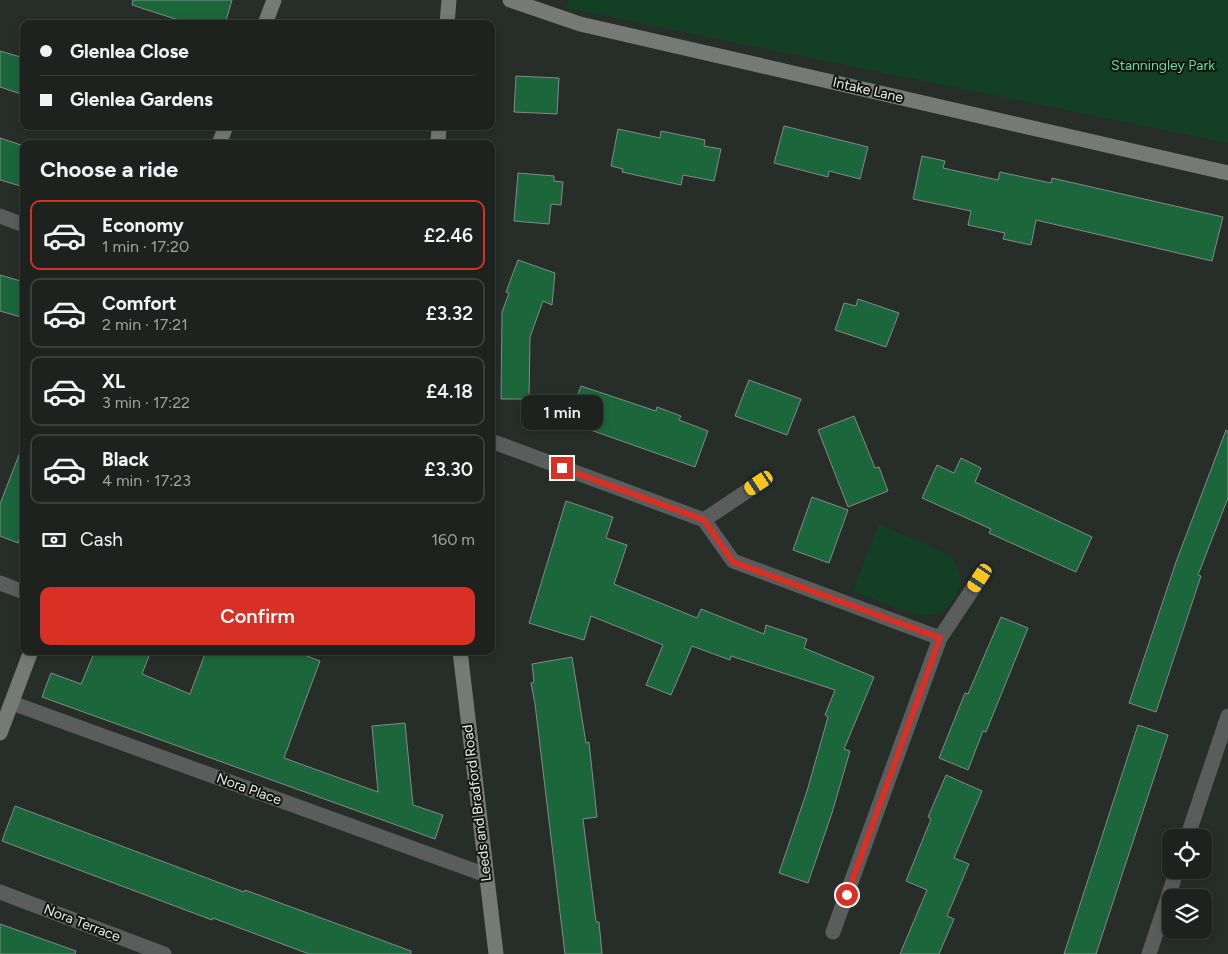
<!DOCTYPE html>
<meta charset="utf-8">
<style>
body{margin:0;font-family:Figtree,sans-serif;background:#2a2f2b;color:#f1f3f6;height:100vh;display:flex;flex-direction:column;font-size:19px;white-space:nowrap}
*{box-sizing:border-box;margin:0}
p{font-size:16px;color:#a0a4a4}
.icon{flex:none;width:28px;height:28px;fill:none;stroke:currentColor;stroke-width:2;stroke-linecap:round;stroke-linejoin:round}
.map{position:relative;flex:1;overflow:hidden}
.sheet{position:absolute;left:20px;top:140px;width:475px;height:515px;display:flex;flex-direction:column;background:#1d221e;border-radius:10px;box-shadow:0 2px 8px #0003,0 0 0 1px #3b3f3c}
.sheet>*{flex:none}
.top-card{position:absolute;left:20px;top:20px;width:475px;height:110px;border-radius:10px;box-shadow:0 2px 8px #0003,0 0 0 1px #3b3f3c;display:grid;align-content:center;height:110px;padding:0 20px;background:#1d221e}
.fabs{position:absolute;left:1162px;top:829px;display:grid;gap:10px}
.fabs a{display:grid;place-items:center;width:50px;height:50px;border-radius:10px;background:#1d221e;box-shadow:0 2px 8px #0003,0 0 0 1px #3b3f3c;font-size:25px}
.end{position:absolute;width:22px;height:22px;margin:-11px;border:6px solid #d93025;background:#fff;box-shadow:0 0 0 2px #fff}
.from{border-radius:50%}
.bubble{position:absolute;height:35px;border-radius:10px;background:#1d221e;box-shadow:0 2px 8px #0003,0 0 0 1px #3b3f3c;font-size:16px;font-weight:600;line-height:35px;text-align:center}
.car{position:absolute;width:15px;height:30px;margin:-15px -8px;border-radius:6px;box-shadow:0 0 4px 1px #0007;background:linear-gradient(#f5c518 24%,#345 0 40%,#f5c518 0 76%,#345 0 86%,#f5c518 0)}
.top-card b{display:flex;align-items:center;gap:18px;height:48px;font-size:19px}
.top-card b+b{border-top:1px solid #3b3f3c}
.top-card i{width:12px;height:12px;background:#f1f3f6}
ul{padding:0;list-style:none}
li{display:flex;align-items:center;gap:15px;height:70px;margin:0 10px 8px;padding:0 10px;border:2px solid #3b3f3c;border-radius:10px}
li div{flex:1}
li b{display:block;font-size:19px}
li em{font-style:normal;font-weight:600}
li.selected{border-color:#d93025}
li>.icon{width:45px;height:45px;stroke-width:1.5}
h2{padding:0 20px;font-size:22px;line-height:60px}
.pay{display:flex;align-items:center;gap:12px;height:55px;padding:0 20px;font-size:19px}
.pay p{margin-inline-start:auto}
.button{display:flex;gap:10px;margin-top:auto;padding:10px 20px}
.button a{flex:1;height:58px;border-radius:10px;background:#d93025;color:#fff;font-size:20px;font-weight:600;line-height:58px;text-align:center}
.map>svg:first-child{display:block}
</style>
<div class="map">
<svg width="1228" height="954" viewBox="0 0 1228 954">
<rect width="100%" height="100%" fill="#272d28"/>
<g fill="#134025">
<polygon points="569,0 1228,0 1228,143 566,8"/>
<path d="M 879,524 L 948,554 C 958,565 964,577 957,592 C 942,626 916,615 889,605 C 877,600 865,596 853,591 Z"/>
</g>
<g fill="#1c663b" stroke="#848b86">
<polygon points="133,0 232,0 225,24 191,24 132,5"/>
<polygon points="0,51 24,58 24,95 0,87"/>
<polygon points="516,76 559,78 557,114 514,112"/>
<polygon points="784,126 868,147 860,179 829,171 828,177 774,163"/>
<polygon points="618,129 660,138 661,131 705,140 704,146 721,149 714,181 683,175 681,185 622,172 623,169 611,166"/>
<polygon points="0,138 24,146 24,187 0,180"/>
<polygon points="922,156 945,161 943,168 998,180 1000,172 1051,183 1052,178 1223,217 1212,261 1036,220 1031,245 1003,239 1005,233 968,225 971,211 913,199"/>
<polygon points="518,173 554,176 554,181 563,182 561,205 551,204 549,224 514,221"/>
<polygon points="518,260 555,273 552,305 543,301 530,337 529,399 501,399 502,312 509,293 506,292"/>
<polygon points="0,275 24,282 24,318 0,311"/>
<polygon points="858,299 899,313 886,347 835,330 844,303 856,306"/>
<polygon points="749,380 801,399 787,435 735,416"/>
<polygon points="581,386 656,411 657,407 681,416 679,420 708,431 695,467 568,422"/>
<polygon points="854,416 875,468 879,467 888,491 848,507 818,430"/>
<polygon points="1226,430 1228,431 1228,498 1198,575 1201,576 1156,712 1129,703 1176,562"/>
<polygon points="22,447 24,448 24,527 18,543 0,536 0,504"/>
<polygon points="961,458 981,468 975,482 1092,537 1076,572 989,533 991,529 922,498 937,465 954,473"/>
<polygon points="812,497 848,510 829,563 793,550"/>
<polygon points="566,501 613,517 606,538 627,545 614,584 697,618 701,609 764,634 766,625 807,639 804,648 874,677 844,749 850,751 832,813 808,883 779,873 807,791 828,717 825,715 835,690 731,656 730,660 692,646 671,695 646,685 663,645 591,616 584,640 529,623"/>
<polygon points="1001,617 1028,628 986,732 983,731 968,770 939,758 965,693 968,694"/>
<polygon points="95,651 151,651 142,674 190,694 206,651 294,651 320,661 284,758 378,792 372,726 405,723 413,805 443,815 435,839 42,697 51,673 81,684"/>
<polygon points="572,657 586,743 589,742 597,817 583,819 596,922 599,922 602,954 565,954 535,704 531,683 534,682 532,664"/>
<polygon points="1138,725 1168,735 1096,954 1064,954"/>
<polygon points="946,775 982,791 954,858 969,864 947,916 954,919 939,954 900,954 927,890 906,881 931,819 928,817"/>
<polygon points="15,806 244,892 245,890 411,951 411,954 309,954 213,918 212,920 2,841"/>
<polygon points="0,924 76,951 75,954 0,954"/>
</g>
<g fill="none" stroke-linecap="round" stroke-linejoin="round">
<g stroke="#5a5d5b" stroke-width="15">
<polyline points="0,216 24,225"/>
<polyline points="491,441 704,520 733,561 940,638"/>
<polyline points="704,520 759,483"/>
<polyline points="0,583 24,592"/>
<polyline points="12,703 486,875"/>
<polyline points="1187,838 1228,716"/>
<polyline points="0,892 164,954"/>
<polyline points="833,932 940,638 980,578"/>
<polyline points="1149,954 1177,870"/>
</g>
<g stroke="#757a76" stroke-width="15">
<polyline points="510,0 580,24 1228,173"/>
<polyline points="265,24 274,0"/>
<polyline points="447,24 449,0"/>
<polyline points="219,144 226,126"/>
<polyline points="438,144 439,126"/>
<polyline points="460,651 496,954"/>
<polyline points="0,733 31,651"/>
</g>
</g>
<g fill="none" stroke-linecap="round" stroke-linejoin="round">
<polyline stroke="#d93025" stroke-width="6" points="562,468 704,520 733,562 940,638 847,895"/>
</g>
<g text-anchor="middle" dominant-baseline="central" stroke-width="4" stroke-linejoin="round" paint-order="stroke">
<g font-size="14" fill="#64de91" stroke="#121412">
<text x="1163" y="65">Stanningley Park</text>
</g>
<g font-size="14" fill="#e9edea" stroke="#121412">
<text transform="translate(868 90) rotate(13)">Intake Lane</text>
<text transform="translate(249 789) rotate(20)">Nora Place</text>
<text transform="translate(477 803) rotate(-97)">Leeds and Bradford Road</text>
<text transform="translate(82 923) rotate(21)">Nora Terrace</text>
</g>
</g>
</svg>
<div class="fabs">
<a><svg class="icon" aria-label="locate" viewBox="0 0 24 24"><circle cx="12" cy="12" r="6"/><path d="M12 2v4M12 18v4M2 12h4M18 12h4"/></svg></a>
<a><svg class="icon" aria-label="layers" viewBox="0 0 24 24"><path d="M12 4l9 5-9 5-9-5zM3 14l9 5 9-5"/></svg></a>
</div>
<i class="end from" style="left:847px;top:895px"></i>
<i class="end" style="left:562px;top:468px"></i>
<div class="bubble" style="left:521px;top:395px;width:82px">1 min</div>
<i class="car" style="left:759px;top:483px;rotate:236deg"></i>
<i class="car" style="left:980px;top:578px;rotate:214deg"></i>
<div class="top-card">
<b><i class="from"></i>Glenlea Close</b>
<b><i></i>Glenlea Gardens</b>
</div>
<section class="sheet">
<h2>Choose a ride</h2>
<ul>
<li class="selected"><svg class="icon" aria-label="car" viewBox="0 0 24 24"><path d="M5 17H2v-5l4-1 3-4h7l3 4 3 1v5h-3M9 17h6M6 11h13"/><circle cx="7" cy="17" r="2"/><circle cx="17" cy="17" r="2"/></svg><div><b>Economy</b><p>1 min · 17:20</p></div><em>£2.46</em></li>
<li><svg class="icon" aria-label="car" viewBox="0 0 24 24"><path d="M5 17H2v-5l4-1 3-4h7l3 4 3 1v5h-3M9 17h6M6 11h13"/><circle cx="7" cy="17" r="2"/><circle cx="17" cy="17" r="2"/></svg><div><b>Comfort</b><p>2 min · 17:21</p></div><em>£3.32</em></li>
<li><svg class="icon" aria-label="car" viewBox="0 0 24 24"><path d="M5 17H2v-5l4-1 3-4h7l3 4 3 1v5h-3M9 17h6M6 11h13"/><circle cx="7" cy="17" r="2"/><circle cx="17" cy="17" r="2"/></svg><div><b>XL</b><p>3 min · 17:22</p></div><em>£4.18</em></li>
<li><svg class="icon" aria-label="car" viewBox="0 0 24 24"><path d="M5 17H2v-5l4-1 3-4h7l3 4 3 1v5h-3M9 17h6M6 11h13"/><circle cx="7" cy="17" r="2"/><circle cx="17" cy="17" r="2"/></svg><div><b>Black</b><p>4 min · 17:23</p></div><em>£3.30</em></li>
</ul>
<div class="pay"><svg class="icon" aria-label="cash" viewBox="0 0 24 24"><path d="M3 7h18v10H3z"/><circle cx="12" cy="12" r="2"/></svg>Cash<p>160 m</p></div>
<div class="button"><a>Confirm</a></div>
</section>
</div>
